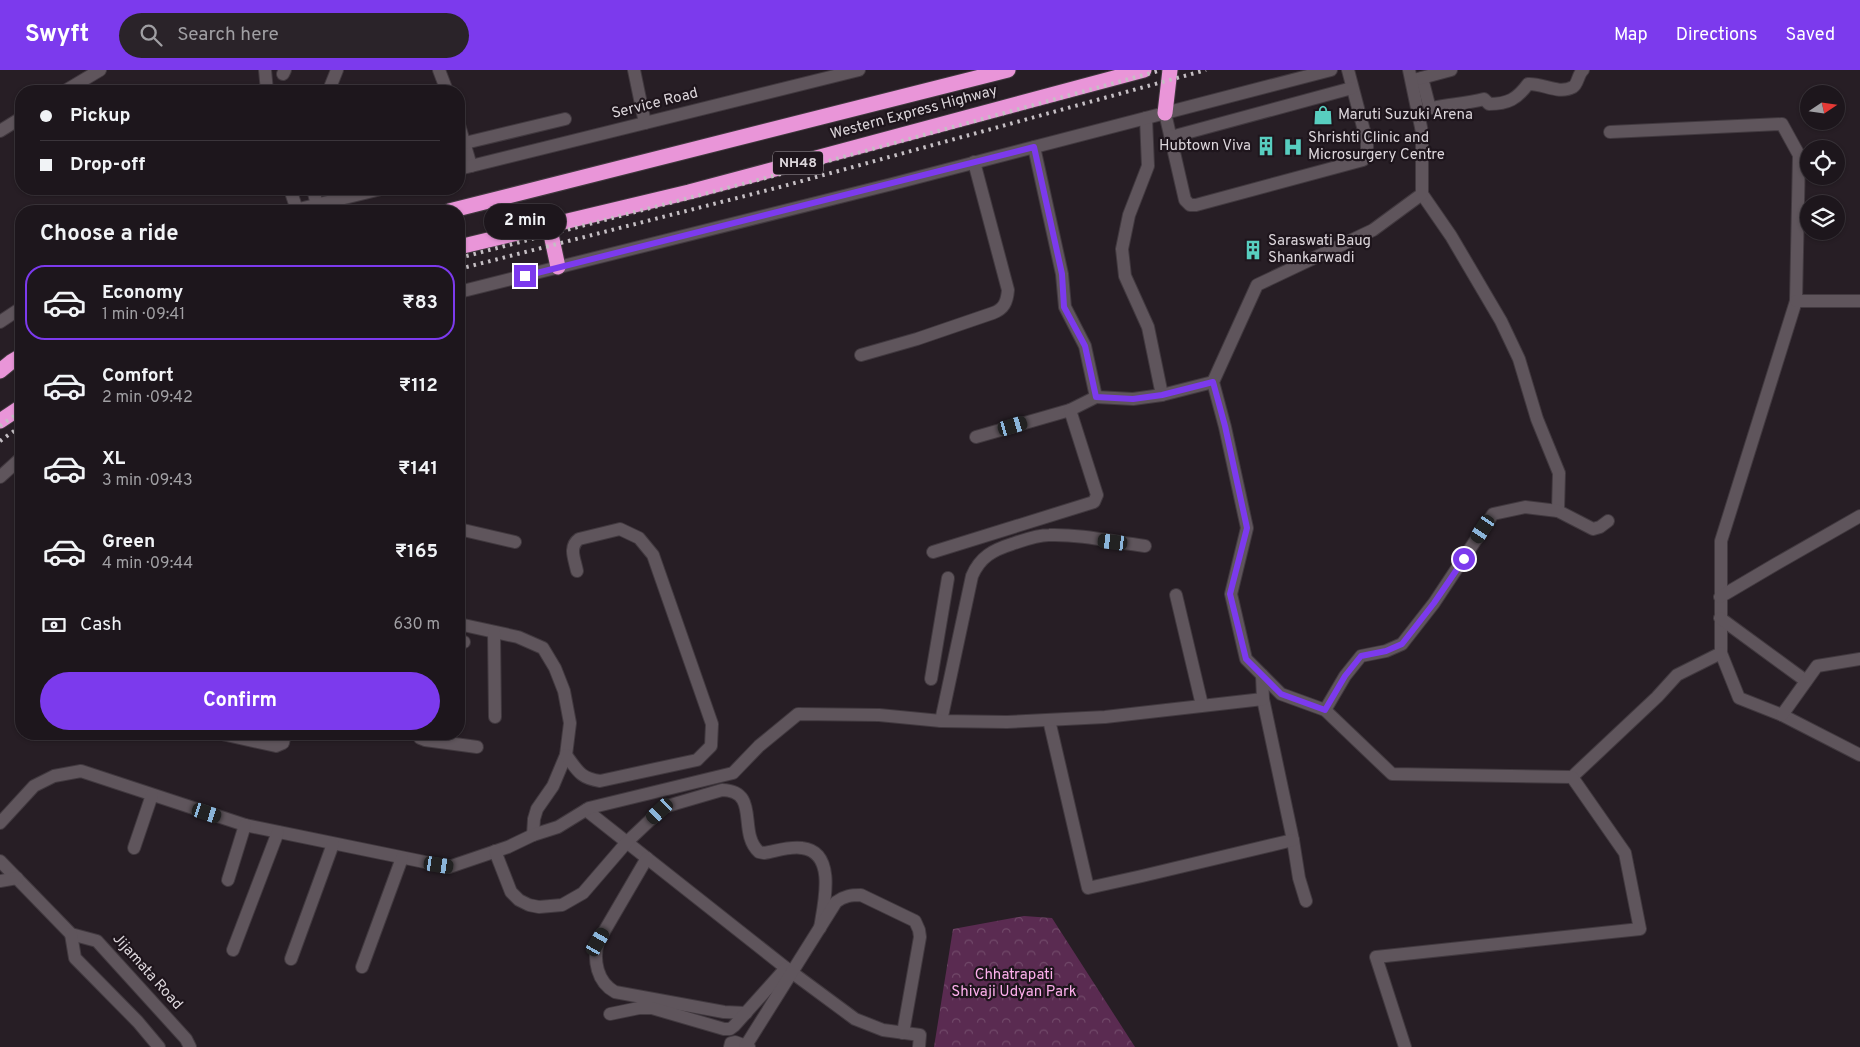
<!DOCTYPE html>
<meta charset="utf-8">
<style>
body{margin:0;font-family:Overpass,sans-serif;background:#2a2329;color:#f1f3f6;height:100vh;display:flex;flex-direction:column;font-size:19px;white-space:nowrap}
*{box-sizing:border-box;margin:0}
p{font-size:16px;color:#a09fa3}
.icon{flex:none;width:28px;height:28px;fill:none;stroke:currentColor;stroke-width:2;stroke-linecap:round;stroke-linejoin:round}
.map{position:relative;flex:1;overflow:hidden}
.panel{position:absolute;left:15px;top:135px;width:450px;height:535px;display:flex;flex-direction:column;background:#1d161c;border-radius:20px;box-shadow:0 1px 4px #0004,0 0 0 1px #3b353b}
.panel>*{flex:none}
.banner{position:absolute;left:15px;top:15px;width:450px;height:110px;border-radius:20px;box-shadow:0 1px 4px #0004,0 0 0 1px #3b353b;display:grid;align-content:center;height:110px;padding:0 25px;background:#1d161c}
.needle{width:32px;rotate:77deg}
.buttons{position:absolute;left:1800px;top:15px;display:grid;gap:10px}
.buttons a{display:grid;place-items:center;width:45px;height:45px;border-radius:50%;background:#1d161c;box-shadow:0 1px 4px #0004,0 0 0 1px #3b353b;font-size:25px}
.end{position:absolute;width:22px;height:22px;margin:-11px;border:6px solid #7c3aed;background:#fff;box-shadow:0 0 0 2px #fff}
.from{border-radius:50%}
.bubble{position:absolute;height:35px;border-radius:18px;background:#1d161c;box-shadow:0 1px 4px #0004,0 0 0 1px #3b353b;font-size:16px;font-weight:700;line-height:35px;text-align:center}
.car{position:absolute;width:15px;height:30px;margin:-15px -8px;border-radius:6px;box-shadow:0 0 4px 1px #0007;background:linear-gradient(#222 24%,#8ab4d8 0 40%,#222 0 76%,#8ab4d8 0 86%,#222 0)}
.banner b{display:flex;align-items:center;gap:18px;height:48px;font-size:19px}
.banner b+b{border-top:1px solid #3b353b}
.banner i{width:12px;height:12px;background:#f1f3f6}
ul{padding:0;list-style:none}
li{display:flex;align-items:center;gap:15px;height:75px;margin:0 10px 8px;padding:0 15px;border:2px solid transparent;border-radius:20px}
li div{flex:1}
li b{display:block;font-size:19px}
li em{font-style:normal;font-weight:700}
li.on{border-color:#7c3aed}
li>.icon{width:45px;height:45px;stroke-width:1.5}
h2{padding:0 25px;font-size:22px;line-height:60px}
.pay{display:flex;align-items:center;gap:12px;height:55px;padding:0 25px;font-size:19px}
.pay p{margin-inline-start:auto}
.action{display:flex;gap:10px;margin-top:auto;padding:10px 25px}
.action a{flex:1;height:58px;border-radius:30px;background:#7c3aed;color:#fff;font-size:20px;font-weight:700;line-height:58px;text-align:center}
header{display:flex;align-items:center;gap:30px;box-sizing:border-box;height:70px;padding:0 25px;background:#7c3aed;color:#fff}
header strong{font-size:24px}
nav{display:flex;gap:28px;margin-inline-start:auto;font-size:18px}
.search{width:350px;height:45px;background:#2a2329;display:flex;align-items:center;gap:12px;box-sizing:border-box;padding:0 18px;border-radius:28px;color:#a09fa3;font-size:19px}
.map>svg:first-child{display:block}
</style>
<header>
<strong>Swyft</strong>
<div class="search"><svg class="icon" aria-label="search" viewBox="0 0 24 24"><circle cx="10" cy="10" r="6"/><path d="M15 15l6 6"/></svg>Search here</div>
<nav><a>Map</a><a>Directions</a><a>Saved</a></nav>
</header>
<div class="map">
<svg width="1860" height="977" viewBox="0 0 1860 977">
<defs>
<pattern id="park-crowns" width="20" height="18" patternUnits="userSpaceOnUse" patternTransform="scale(1.25)"><rect width="20" height="18" fill="#5a2b51"/><path d="M2 6a3 3 0 1 1 6 0M12 15a3 3 0 1 1 6 0" fill="none" stroke="#714969"/></pattern>
</defs>
<rect width="100%" height="100%" fill="#271e25"/>
<polygon fill="url(#park-crowns)" points="1024,846 1052,848 1135,977 934,977 953,859"/>
<g fill="none" stroke-linecap="round" stroke-linejoin="round">
<defs>
<g id="minor">
<polyline points="265,0 267,21"/>
<polyline points="439,0 447,21"/>
<polyline points="634,0 645,53"/>
<polyline points="283,4 285,0"/>
<path d="M 1422,8 L 1429,35 L 1432,38 C 1450,34 1466,34 1484,29 L 1489,34 C 1508,34 1517,29 1528,14 C 1543,13 1558,25 1573,17 C 1578,14 1578,4 1583,0"/>
<polyline points="1414,10 1451,0"/>
<polyline points="329,20 337,0"/>
<polyline points="65,21 100,0"/>
<polyline points="1165,43 1185,130 1190,135 1196,135 1363,90 1367,84 1367,72 1348,0"/>
<polyline points="1146,48 1148,96 1129,145 1122,179 1125,206 1148,257 1162,325"/>
<polyline points="459,55 471,96"/>
<polyline points="0,61 21,48"/>
<polyline points="1610,62 1782,54 1799,85 1796,231 1721,471 1721,583 1739,628 1782,645 1860,685"/>
<polyline points="1171,67 1352,18"/>
<polyline points="465,73 565,49"/>
<polyline points="1034,77 1062,204 1065,237 1085,276 1096,327 1133,329 1162,325 1213,312"/>
<polyline points="459,99 859,0"/>
<polyline points="290,119 297,140"/>
<polyline points="313,119 317,135"/>
<polyline points="1422,124 1451,166 1501,251 1519,289 1537,349 1559,403 1558,441"/>
<polyline points="291,141 381,119"/>
<polyline points="459,222 892,114 1331,0"/>
<polyline points="1796,231 1860,231"/>
<polyline points="0,252 21,238"/>
<path d="M 861,285 L 917,269 L 993,243 C 1004,239 1007,232 1008,220 L 974,92"/>
<polyline points="976,367 1070,340"/>
<polyline points="0,407 21,388"/>
<polyline points="459,459 515,472"/>
<polyline points="933,482 1094,432 1097,425 1070,340 1096,327"/>
<polyline points="1176,525 1202,635"/>
<polyline points="1720,527 1776,494 1860,446"/>
<polyline points="1720,548 1806,611"/>
<polyline points="459,554 518,567 543,578 555,598 564,621 570,653 566,685 553,716 537,739 534,749 533,765"/>
<polyline points="494,562 495,647"/>
<polyline points="459,572 464,572"/>
<polyline points="931,609 948,508"/>
<polyline points="1263,629 1293,770 1299,808 1306,831"/>
<polyline points="1325,640 1345,606 1361,586 1386,581 1402,574 1434,533 1493,444 1525,437 1558,441 1593,459 1600,457 1608,451"/>
<polyline points="1782,645 1817,596 1860,589"/>
<polyline points="1049,650 1088,818 1142,806 1293,770"/>
<path d="M 941,651 L 972,506 C 980,487 993,480 1012,474 C 1024,470 1037,465 1049,465 C 1081,464 1114,472 1145,476"/>
<polyline points="222,664 276,676 283,673 285,664"/>
<polyline points="418,664 420,668 425,670 477,677"/>
<path d="M 566,685 C 578,701 580,708 600,711 L 697,690 L 711,676 L 712,654 L 653,485 L 639,468 L 620,459 L 579,469 C 568,477 575,490 577,501"/>
<polyline points="1572,707 1657,627 1677,605 1721,583"/>
<polyline points="586,740 786,898 855,949 883,960 920,965 919,977"/>
<polyline points="0,753 34,716 54,706 81,701 245,755 449,797 508,777 533,765 558,757 589,738 733,703 759,676 798,644 879,645 941,651 1007,652 1105,647 1263,629 1262,605"/>
<polyline points="134,778 152,725"/>
<path d="M 495,781 L 511,822 L 519,830 L 529,835 L 539,837 L 562,835 L 583,823 L 627,772 L 664,737 L 722,720 C 761,721 737,762 759,782 L 764,783 C 776,781 790,776 802,778 C 837,782 824,834 820,858"/>
<path d="M 647,788 L 598,872 C 593,890 597,912 615,922 L 724,942 L 746,943"/>
<polyline points="0,791 71,864 97,871 186,969 190,977"/>
<polyline points="228,810 245,755"/>
<polyline points="0,811 17,808"/>
<polyline points="71,864 75,888 138,952 159,977"/>
<polyline points="233,880 278,762"/>
<polyline points="291,889 333,774"/>
<polyline points="362,897 402,788"/>
<polyline points="610,944 639,938 652,938 724,959 730,959 734,956 786,898"/>
<polyline points="730,977 731,973 735,972 749,977"/>
<path d="M 745,977 L 836,832 C 844,826 851,825 861,825 L 915,851 L 919,860 L 920,867 L 903,963"/>
<polyline points="1405,977 1376,887 1640,859 1625,783 1572,707 1392,704 1325,640 1281,624 1246,589 1231,524 1247,458 1225,357 1213,312 1257,215 1373,160 1422,124 1422,62 1409,0"/>
</g>
<g id="highway">
<polyline points="1165,43 1170,0"/>
<polyline points="449,141 1008,0"/>
<polyline points="549,155 558,197"/>
<polyline points="459,177 689,122 1144,0"/>
<polyline points="0,301 11,292 21,286"/>
<polyline points="0,351 21,337"/>
</g>
</defs>
<use href="#minor" stroke="#41393f" stroke-width="14"/>
<use href="#highway" stroke="#41393f" stroke-width="17"/>
<use href="#minor" stroke="#5f555c" stroke-width="12"/>
<use href="#highway" stroke="#e995d8" stroke-width="15"/>
<g stroke="#c5bfc4" stroke-width="4" stroke-dasharray="2.5 5" stroke-linecap="butt">
<polyline points="459,188 777,105 1162,0"/>
<polyline points="459,199 780,117 1206,0"/>
<polyline points="0,356 21,341"/>
<polyline points="0,371 21,356"/>
</g>
</g>
<g fill="none" stroke-linecap="round" stroke-linejoin="round">
<polyline stroke="#7c3aed" stroke-width="6" points="525,206 1034,77 1062,204 1064,237 1085,276 1096,327 1133,329 1162,325 1213,312 1225,356 1247,458 1230,524 1246,589 1281,624 1325,640 1345,606 1361,586 1386,581 1402,574 1434,533 1464,489"/>
</g>
<defs>
<symbol id="shop-bare" viewBox="-9 -9 18 18"><path d="M-5-2.5h2.3a2.7 3.5 0 0 1 5.4 0H5L5.5 6h-11ZM-1.5-2.5h3a1.5 2.3 0 0 0-3 0Z" fill="#58cec0" stroke="#1e151c" stroke-width="2.5" paint-order="stroke"/></symbol>
<symbol id="building-bare" viewBox="-9 -9 18 18"><path d="M-4-6H4V6H1V3H-1V6H-4ZM-2.5-4.3h1.7v1.8h-1.7ZM.8-4.3h1.7v1.8H.8ZM-2.5-1h1.7V.8h-1.7ZM.8-1h1.7V.8H.8Z" fill="#58cec0" stroke="#1e151c" stroke-width="2.5" paint-order="stroke"/></symbol>
<symbol id="hospital-bare" viewBox="-9 -9 18 18"><path d="M-5-5h3v3.5h4V-5h3V5h-3V1.5h-4V5h-3Z" fill="#58cec0" stroke="#1e151c" stroke-width="2.5" paint-order="stroke"/></symbol>
</defs>
<g fill-rule="evenodd">
<use href="#shop-bare" x="1309" y="31" width="28" height="28"/>
<use href="#building-bare" x="1252" y="62" width="28" height="28"/>
<use href="#hospital-bare" x="1279" y="63" width="28" height="28"/>
<use href="#building-bare" x="1239" y="166" width="28" height="28"/>
</g>
<g text-anchor="middle" dominant-baseline="central" stroke-width="4.5" stroke-linejoin="round" paint-order="stroke">
<rect fill="#1e151c" stroke="#a39ca2" stroke-width="1" x="773" y="81.5" width="50" height="23" rx="4"/>
<g font-size="14" font-weight="bold" fill="#dcd6db">
<text x="798" y="93">NH48</text>
</g>
<g font-size="15" fill="#dcd6db" stroke="#1e151c">
<text transform="translate(655 34) rotate(-14)">Service Road</text>
<text transform="translate(914 43) rotate(-15)">Western Express Highway</text>
<text transform="translate(147 902) rotate(48)">Jijamata Road</text>
</g>
<g font-size="15" fill="#dcd6db" stroke="#1e151c" text-anchor="start">
<text x="1338" y="45">Maruti Suzuki Arena</text>
<text x="1308" y="68">Shrishti Clinic and<tspan x="1308" dy="17">Microsurgery Centre</tspan></text>
<text x="1251" y="76" text-anchor="end">Hubtown Viva</text>
<text x="1268" y="171">Saraswati Baug<tspan x="1268" dy="17">Shankarwadi</tspan></text>
</g>
<g font-size="15" fill="#feb0ed" stroke="#1e151c">
<text x="1014" y="905">Chhatrapati<tspan x="1014" dy="17">Shivaji Udyan Park</tspan></text>
</g>
</g>
</svg>
<div class="buttons">
<a><svg class="needle" viewBox="-14 -14 28 28"><path d="M0-13l5 13h-10z" fill="#e53935"/><path d="M0 13l5-13h-10z" fill="#a09fa3"/></svg></a>
<a><svg class="icon" aria-label="locate" viewBox="0 0 24 24"><circle cx="12" cy="12" r="6"/><path d="M12 2v4M12 18v4M2 12h4M18 12h4"/></svg></a>
<a><svg class="icon" aria-label="layers" viewBox="0 0 24 24"><path d="M12 4l9 5-9 5-9-5zM3 14l9 5 9-5"/></svg></a>
</div>
<i class="end from" style="left:1464px;top:489px"></i>
<i class="end" style="left:525px;top:206px"></i>
<div class="bubble" style="left:484px;top:134px;width:82px">2 min</div>
<i class="car" style="left:1013px;top:356px;rotate:74deg"></i>
<i class="car" style="left:1483px;top:459px;rotate:213deg"></i>
<i class="car" style="left:1113px;top:472px;rotate:277deg"></i>
<i class="car" style="left:660px;top:741px;rotate:227deg"></i>
<i class="car" style="left:207px;top:743px;rotate:108deg"></i>
<i class="car" style="left:439px;top:795px;rotate:99deg"></i>
<i class="car" style="left:598px;top:872px;rotate:30deg"></i>
<div class="banner">
<b><i class="from"></i>Pickup</b>
<b><i></i>Drop-off</b>
</div>
<section class="panel">
<h2>Choose a ride</h2>
<ul>
<li class="on"><svg class="icon" aria-label="car" viewBox="0 0 24 24"><path d="M5 17H2v-5l4-1 3-4h7l3 4 3 1v5h-3M9 17h6M6 11h13"/><circle cx="7" cy="17" r="2"/><circle cx="17" cy="17" r="2"/></svg><div><b>Economy</b><p>1 min · 09:41</p></div><em>₹83</em></li>
<li><svg class="icon" aria-label="car" viewBox="0 0 24 24"><path d="M5 17H2v-5l4-1 3-4h7l3 4 3 1v5h-3M9 17h6M6 11h13"/><circle cx="7" cy="17" r="2"/><circle cx="17" cy="17" r="2"/></svg><div><b>Comfort</b><p>2 min · 09:42</p></div><em>₹112</em></li>
<li><svg class="icon" aria-label="car" viewBox="0 0 24 24"><path d="M5 17H2v-5l4-1 3-4h7l3 4 3 1v5h-3M9 17h6M6 11h13"/><circle cx="7" cy="17" r="2"/><circle cx="17" cy="17" r="2"/></svg><div><b>XL</b><p>3 min · 09:43</p></div><em>₹141</em></li>
<li><svg class="icon" aria-label="car" viewBox="0 0 24 24"><path d="M5 17H2v-5l4-1 3-4h7l3 4 3 1v5h-3M9 17h6M6 11h13"/><circle cx="7" cy="17" r="2"/><circle cx="17" cy="17" r="2"/></svg><div><b>Green</b><p>4 min · 09:44</p></div><em>₹165</em></li>
</ul>
<div class="pay"><svg class="icon" aria-label="cash" viewBox="0 0 24 24"><path d="M3 7h18v10H3z"/><circle cx="12" cy="12" r="2"/></svg>Cash<p>630 m</p></div>
<div class="action"><a>Confirm</a></div>
</section>
</div>
